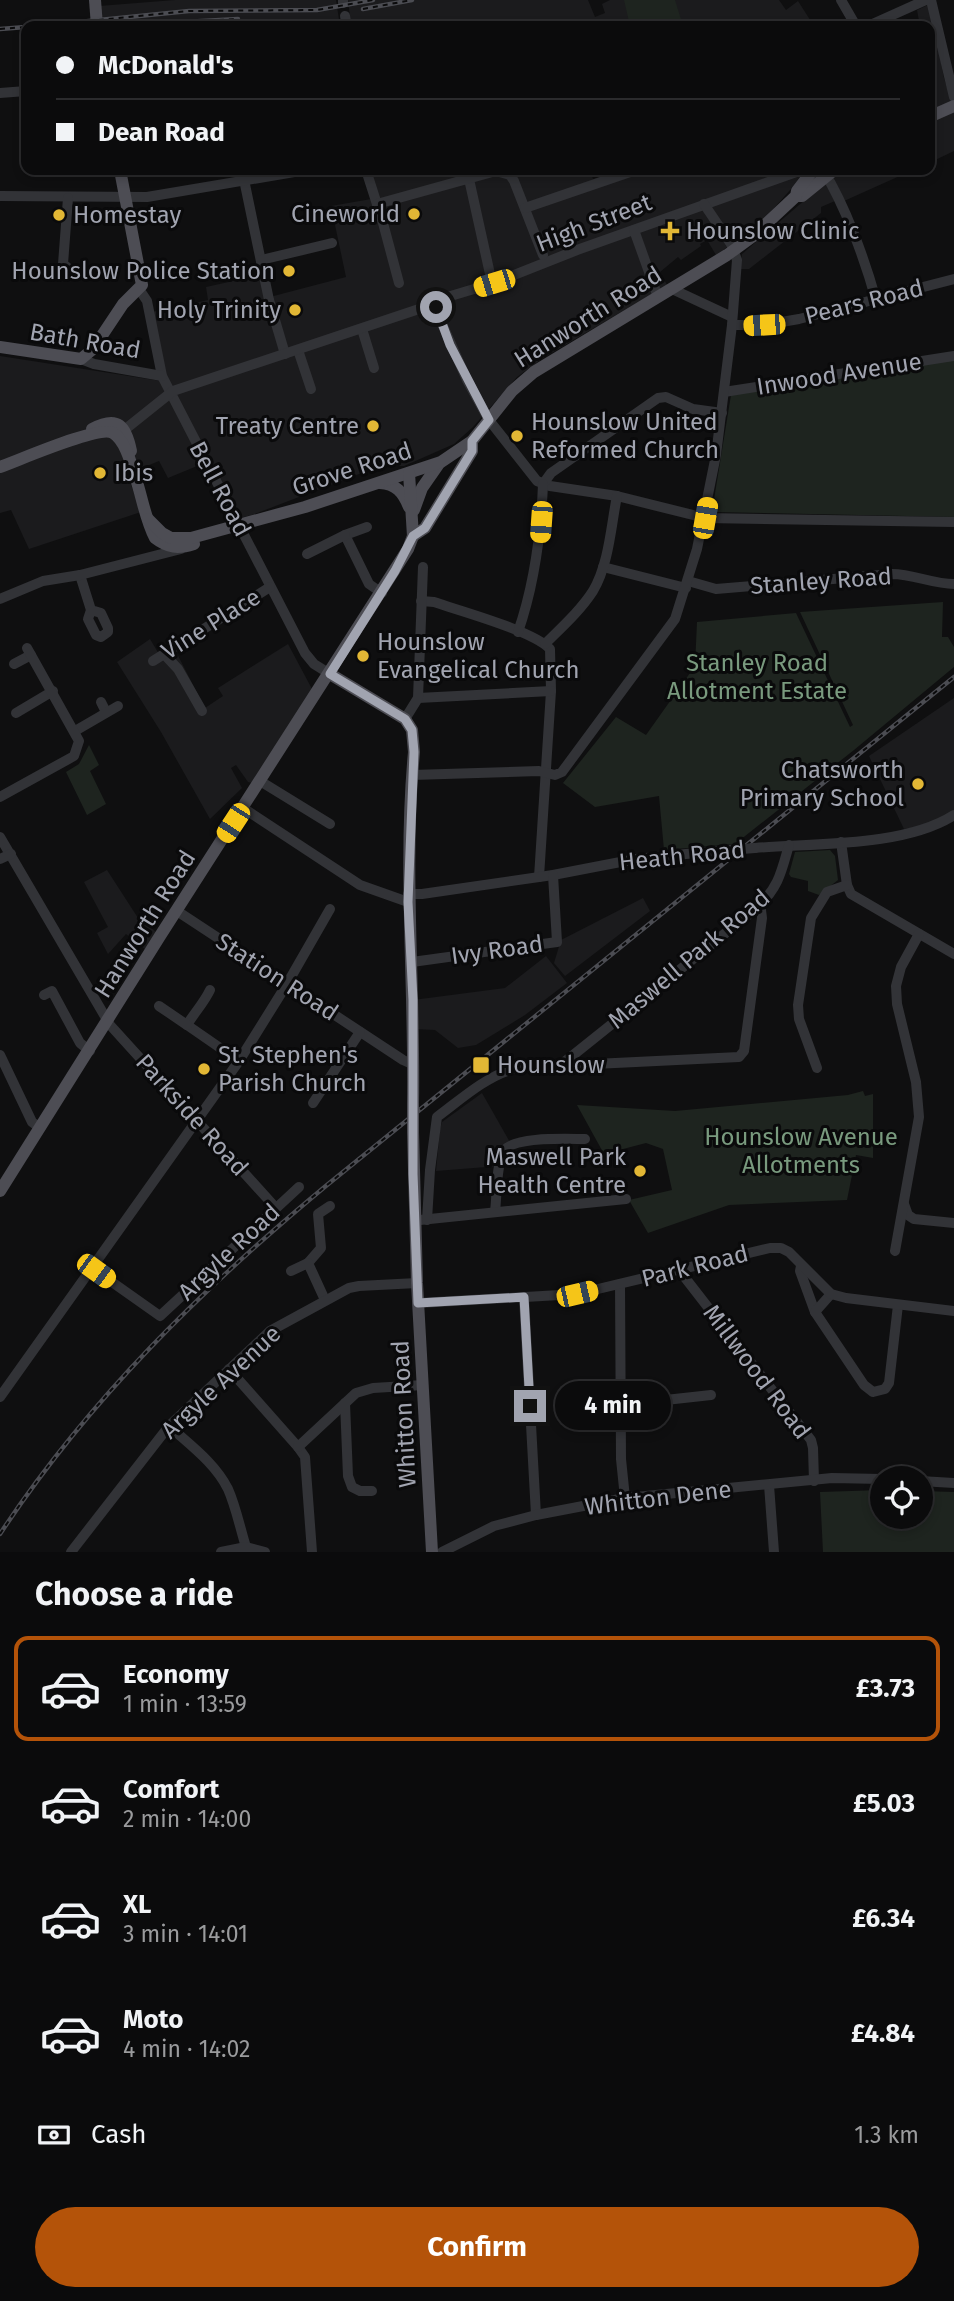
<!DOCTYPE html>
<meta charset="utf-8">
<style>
body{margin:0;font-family:"Fira Sans",sans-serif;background:#19191a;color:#f1f3f6;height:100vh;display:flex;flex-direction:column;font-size:26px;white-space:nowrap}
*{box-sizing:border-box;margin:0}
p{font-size:23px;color:#9a9b9d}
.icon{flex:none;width:38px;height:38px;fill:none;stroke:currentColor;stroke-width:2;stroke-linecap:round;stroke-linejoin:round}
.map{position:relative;height:1552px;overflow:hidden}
.drawer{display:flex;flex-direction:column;background:#0b0b0c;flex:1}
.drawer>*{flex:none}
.top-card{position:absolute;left:21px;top:21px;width:914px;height:154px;border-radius:14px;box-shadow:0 4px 10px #0003,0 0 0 2px #2b2b2d;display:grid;align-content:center;height:154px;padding:0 35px;background:#0b0b0c}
.controls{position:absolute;left:870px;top:1466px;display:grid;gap:14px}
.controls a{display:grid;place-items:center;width:63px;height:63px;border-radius:50%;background:#0b0b0c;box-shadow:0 4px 10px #0003,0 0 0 2px #2b2b2d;font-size:35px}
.end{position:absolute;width:32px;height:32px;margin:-16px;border:9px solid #a1a4b0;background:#111;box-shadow:0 0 0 4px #111}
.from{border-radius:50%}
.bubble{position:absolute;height:49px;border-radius:24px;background:#0b0b0c;box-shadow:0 4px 10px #0003,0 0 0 2px #2b2b2d;font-size:23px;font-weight:700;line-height:49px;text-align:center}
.car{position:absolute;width:21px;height:42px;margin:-21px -10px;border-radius:9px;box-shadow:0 0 5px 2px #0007;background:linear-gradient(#f5c518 24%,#345 0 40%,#f5c518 0 76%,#345 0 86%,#f5c518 0)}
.top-card b{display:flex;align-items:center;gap:24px;height:66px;font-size:26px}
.top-card b+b{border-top:2px solid #2b2b2d}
.top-card i{width:18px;height:18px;background:#f1f3f6}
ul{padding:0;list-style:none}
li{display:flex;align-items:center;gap:21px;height:105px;margin:0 14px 10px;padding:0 21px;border:4px solid transparent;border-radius:14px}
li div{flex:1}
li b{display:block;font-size:26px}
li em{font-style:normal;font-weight:700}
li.active{border-color:#b45309}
li>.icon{width:63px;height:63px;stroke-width:1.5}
h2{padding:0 35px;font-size:32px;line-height:84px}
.pay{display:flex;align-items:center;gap:18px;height:77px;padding:0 35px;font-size:26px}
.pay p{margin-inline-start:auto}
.cta{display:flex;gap:14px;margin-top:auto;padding:14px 35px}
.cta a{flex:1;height:80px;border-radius:42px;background:#b45309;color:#fff;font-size:28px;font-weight:700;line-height:80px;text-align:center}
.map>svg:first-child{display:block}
</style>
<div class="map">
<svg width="954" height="1552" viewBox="0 0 954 1552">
<rect width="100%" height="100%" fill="#0f0f10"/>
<g fill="#1b1b1d">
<polygon points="175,0 336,0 340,26 101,26 99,6"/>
<polygon points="348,0 588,0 595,17 605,13 602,4 610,0 779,0 786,10 798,1 814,26 599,26 595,19 595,26 351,26"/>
<polygon points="930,4 944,78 954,110 954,151 929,163 929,92 931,91 929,26 920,26 917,10"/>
<polygon points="369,170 590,170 593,179 620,170 803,170 802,174 791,189 759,225 716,255 707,240 700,244 701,246 681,260 678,257 660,272 667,285 543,358 517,377 473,427 454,444 404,466 380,466 252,515 240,518 202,464 168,478 159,461 127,474 141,512 29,549 11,510 0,513 0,356 161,381 152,312 208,300 206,287 261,275 266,298 346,277 331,206 377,198"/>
<polygon points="829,170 913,170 844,201 842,198 821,207 821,213 749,269 740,269 742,254 806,199"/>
<polygon points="150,639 159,654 173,646 205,708 223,696 218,688 288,644 312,689 252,783 248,782 236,765 231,768 242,788 210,819 161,732 117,662"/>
<polygon points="954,698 954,813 936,824 904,829 869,756"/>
<polygon points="107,870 138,918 160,935 151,954 126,934 108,954 97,933 108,927 84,882"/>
<polygon points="643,898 650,911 565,976 554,963 561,940"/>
<polygon points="546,956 567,983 525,1015 476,1045 458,1048 435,1030 414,1029 413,1000 505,988"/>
<polygon points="482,1093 511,1144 499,1166 436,1171 440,1129 442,1122"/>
</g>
<g fill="#1e241f">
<polygon points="624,0 675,0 683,26 630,26"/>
<polygon points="954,360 954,517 712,512 731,395"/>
<polygon points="943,602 942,637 948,637 954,647 954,667 854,750 735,844 664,850 659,796 595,807 563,783 616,717 646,735 695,666 697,622 796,613 850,727 853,725 800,612"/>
<polygon points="89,745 99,765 90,771 106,804 87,815 66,772 79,764"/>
<polygon points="830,850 835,856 838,880 819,895 808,891 808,881 791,877 789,874 795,852"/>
<polygon points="863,1091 865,1096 873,1094 873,1158 856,1155 847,1200 729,1205 648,1233 629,1200 672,1190 663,1149 646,1143 604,1154 577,1105 675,1111 848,1095"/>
<polygon points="882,1490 882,1517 920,1517 921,1491 954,1492 954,1552 823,1552 820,1492"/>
</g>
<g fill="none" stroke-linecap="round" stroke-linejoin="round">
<g stroke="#323337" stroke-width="10">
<polyline points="343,0 343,3"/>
<polyline points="841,0 856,26"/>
<polyline points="931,0 954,97"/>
<polyline points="345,16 347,26"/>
<polyline points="868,26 926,0"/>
<polyline points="0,93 26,91"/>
<polyline points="242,170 269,300 285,354"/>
<polyline points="366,170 383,223 399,283"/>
<polyline points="467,170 490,274"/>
<path d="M 802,170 L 577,250 L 494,283 L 444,298 C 436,302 436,309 439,317 L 467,380 L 489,420 L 537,481 L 550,486 L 617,496 L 705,518 L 954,522"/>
<path d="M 823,170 C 845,205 865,260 876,300"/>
<polyline points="0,196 147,197 306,170"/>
<polyline points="377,204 496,171 510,175 514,181 543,255"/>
<polyline points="525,208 636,170"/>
<polyline points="634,230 658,297"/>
<polyline points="261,260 332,243"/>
<polyline points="67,267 63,264 68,198"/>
<polyline points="139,289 147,301 162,376 305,653 314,664 330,674"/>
<polyline points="672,289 732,317"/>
<polyline points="732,325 764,325 799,319 954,279"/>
<polyline points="362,329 374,368"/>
<polyline points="298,350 311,389"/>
<polyline points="81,359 94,364 162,376"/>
<polyline points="724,392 954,356"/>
<polyline points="128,427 173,391 434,304"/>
<polyline points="543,484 551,473 658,398 666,397 693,409 722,413"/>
<polyline points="367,527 345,535 369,584 382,593"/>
<polyline points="307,554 345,535"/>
<polyline points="603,567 686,588"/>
<polyline points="80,575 91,610 101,613 108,628 108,632 101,637 96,635 88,619 91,610"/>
<path d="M 688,581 L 716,589 L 892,574 C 913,574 933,584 954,584"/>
<polyline points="0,599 43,581 80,575 181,549"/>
<path d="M 421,601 L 434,602 C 460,611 534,631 550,649 L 551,691 L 539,877"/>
<path d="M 518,632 C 535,583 541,535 543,484"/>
<path d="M 545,644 C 562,627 580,611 593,591 C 609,564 611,526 617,496"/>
<polyline points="164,654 178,669 202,711"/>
<polyline points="153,661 270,587"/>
<polyline points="14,664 31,655"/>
<polyline points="418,698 551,691"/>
<polyline points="101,702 106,712"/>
<polyline points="16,713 53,691"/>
<polyline points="405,719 418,698 423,567"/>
<polyline points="75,731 118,706"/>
<polyline points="412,775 539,771 555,775 562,772 675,619 697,549 716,455 732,325 737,260 731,244 704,204"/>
<polyline points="260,781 330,824"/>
<polyline points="0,797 74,756 79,741 27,648"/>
<polyline points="243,808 360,885 408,902"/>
<polyline points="0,837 110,1025 276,1208"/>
<polyline points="841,842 847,885 851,894 954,954"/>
<path d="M 755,848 C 814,843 904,847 954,815"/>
<polyline points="0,859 11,854"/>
<polyline points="408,894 422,894 553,875 636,859 716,851"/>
<polyline points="177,911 403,1060 414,1065"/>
<polyline points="412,962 557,942 553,875"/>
<path d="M 210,990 C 204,1003 194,1013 187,1025 L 239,1061"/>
<polyline points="44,995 52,991 80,1043 90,1051"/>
<polyline points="159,1006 187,1025"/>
<polyline points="0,1055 32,1122 40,1128"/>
<polyline points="567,1060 574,1065 739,1057 744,1051 762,918 761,910 758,907"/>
<polyline points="817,1068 799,1019 798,1005 811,918 827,892 847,885"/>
<polyline points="313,1103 360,1032"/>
<polyline points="904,1204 908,1215 914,1219 954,1223"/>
<path d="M 495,1212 C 497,1196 496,1163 504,1151 C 513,1136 568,1139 585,1139"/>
<polyline points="420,1220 626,1199"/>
<path d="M 427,1220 L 430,1170 L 437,1117 C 460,1100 485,1077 513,1069 C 531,1064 551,1071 567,1060 L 758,907 C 779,886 781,873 789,845"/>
<polyline points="895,1251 919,1117 916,1082 897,1004 896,986 901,967 919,934"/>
<polyline points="308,1263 321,1248 318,1214 330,1206"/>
<polyline points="801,1266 800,1271 815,1312"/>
<polyline points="92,1268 160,1316 299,1187"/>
<polyline points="679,1270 811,1440 813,1448 814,1481"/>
<polyline points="291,1271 308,1263 325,1300"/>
<polyline points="620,1284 621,1459 625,1498"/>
<polyline points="831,1294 815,1312 864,1385 873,1392 885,1389 889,1383 898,1305"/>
<polyline points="524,1298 536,1515"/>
<polyline points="419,1303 577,1294 770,1248 781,1248 789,1252 831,1294 846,1298 954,1311"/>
<polyline points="229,1369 298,1447 305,1457 312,1552"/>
<polyline points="0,1397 239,1061 287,984 330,909"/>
<polyline points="345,1403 348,1476 352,1487 360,1491 372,1491"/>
<polyline points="620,1405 711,1395"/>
<path d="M 169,1426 C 190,1445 215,1463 228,1489 C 236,1507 240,1528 246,1547"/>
<polyline points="298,1447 356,1393 373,1388 423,1385"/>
<polyline points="920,1481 954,1483"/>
<polyline points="769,1485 774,1552"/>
<polyline points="71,1552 169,1426 270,1331 349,1288 359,1286 417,1283"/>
<polyline points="221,1552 246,1547 265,1552"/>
<polyline points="442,1552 494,1526 536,1515 625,1498 832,1478 882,1479"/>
</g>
<g stroke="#4d4d54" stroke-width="12">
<polyline points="95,0 97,26"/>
<polyline points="929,117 954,106"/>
<polyline points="797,196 802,196 834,170"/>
<polyline points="0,347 81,359 93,349 123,304 142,285 120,170"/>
<path d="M 92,429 C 118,415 126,426 131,451"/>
<path d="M 0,467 C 20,460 99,425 113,433 C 125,440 131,463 135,476 C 142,496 145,519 155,538 C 168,548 178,549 194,544"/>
<path d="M 380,483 C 396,484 403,492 409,507"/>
<polyline points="414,510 422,488 438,465"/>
<polyline points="148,519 162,533 171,538 191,538 305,507 441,462 472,441 512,391 534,372 727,255 752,237 796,196 797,191 813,170"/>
<polyline points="413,536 425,528 472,451 472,441"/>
<path d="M 330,674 L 405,719 L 412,730 L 414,752 C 403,869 415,987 413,1104"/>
<polyline points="413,1132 417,1283 432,1552"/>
<polyline points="0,1191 160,936 408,549 413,536 409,473"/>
</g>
<defs>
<g id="rail">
<polyline points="363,9 412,0"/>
<polyline points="129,25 238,19"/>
<polyline points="39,26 189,11 317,10 373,0"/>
<polyline points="0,29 26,27"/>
<path d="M 0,1534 C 89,1399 204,1287 327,1185 L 954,677"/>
</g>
</defs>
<use href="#rail" stroke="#4b4c52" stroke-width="4.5"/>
<use href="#rail" stroke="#0a0a0b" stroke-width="2" stroke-dasharray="5" stroke-linecap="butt"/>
<polyline stroke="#323337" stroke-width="10" points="716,851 755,848"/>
<polyline stroke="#4d4d54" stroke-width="12" points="413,1104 413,1132"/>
</g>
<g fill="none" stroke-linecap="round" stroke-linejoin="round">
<polyline stroke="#a1a4b0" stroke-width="9" points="436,307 450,345 489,420 472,441 472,451 425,528 413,536 395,571 330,674 405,719 412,730 414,752 408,902 413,1000 413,1174 418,1303 524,1297 530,1406"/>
</g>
<g fill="#e2b735" stroke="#0a0a0b" stroke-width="2.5">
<circle cx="414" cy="214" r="7"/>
<circle cx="59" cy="215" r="7"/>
<path d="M666.5 220.5h7v7h7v7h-7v7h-7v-7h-7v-7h7z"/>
<circle cx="289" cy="271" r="7"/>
<circle cx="295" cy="310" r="7"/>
<circle cx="373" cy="426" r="7"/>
<circle cx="517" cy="436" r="7"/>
<circle cx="100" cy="473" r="7"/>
<circle cx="363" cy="656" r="7"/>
<circle cx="918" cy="784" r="7"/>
<rect x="472" y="1056" width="18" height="18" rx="3.5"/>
<circle cx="204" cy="1069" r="7"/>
<circle cx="640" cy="1171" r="7"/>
</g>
<g text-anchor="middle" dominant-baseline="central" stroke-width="6" stroke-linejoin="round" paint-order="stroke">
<g font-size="24" fill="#a1a4b0" stroke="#0a0a0b" text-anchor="start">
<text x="400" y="214" text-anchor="end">Cineworld</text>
<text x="73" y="215">Homestay</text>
<text x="686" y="231">Hounslow Clinic</text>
<text x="275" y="271" text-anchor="end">Hounslow Police Station</text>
<text x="281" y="310" text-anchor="end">Holy Trinity</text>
<text x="531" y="422">Hounslow United<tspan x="531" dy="28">Reformed Church</tspan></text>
<text x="359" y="426" text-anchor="end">Treaty Centre</text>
<text x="114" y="473">Ibis</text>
<text x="377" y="642">Hounslow<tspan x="377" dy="28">Evangelical Church</tspan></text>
<text x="904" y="770" text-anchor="end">Chatsworth<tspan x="904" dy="28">Primary School</tspan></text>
<text x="218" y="1055">St. Stephen's<tspan x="218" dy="28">Parish Church</tspan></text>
<text x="497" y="1065">Hounslow</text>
<text x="626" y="1157" text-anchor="end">Maswell Park<tspan x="626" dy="28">Health Centre</tspan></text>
</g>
<g font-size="24" fill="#a1a4b0" stroke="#0a0a0b">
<text transform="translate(594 223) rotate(-21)">High Street</text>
<text transform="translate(864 302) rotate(-14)">Pears Road</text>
<text transform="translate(588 317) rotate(-32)">Hanworth Road</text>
<text transform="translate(85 341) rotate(10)">Bath Road</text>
<text transform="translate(839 374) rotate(-9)">Inwood Avenue</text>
<text transform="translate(352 469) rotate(-18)">Grove Road</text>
<text transform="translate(220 489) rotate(62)">Bell Road</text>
<text transform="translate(821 581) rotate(-4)">Stanley Road</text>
<text transform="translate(211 624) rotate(-32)">Vine Place</text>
<text transform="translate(682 856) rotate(-6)">Heath Road</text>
<text transform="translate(145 924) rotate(-58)">Hanworth Road</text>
<text transform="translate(497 950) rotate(-8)">Ivy Road</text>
<text transform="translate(689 959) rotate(-40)">Maswell Park Road</text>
<text transform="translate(277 977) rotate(33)">Station Road</text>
<text transform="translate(192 1115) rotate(48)">Parkside Road</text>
<text transform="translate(229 1252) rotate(-43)">Argyle Road</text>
<text transform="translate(695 1266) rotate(-14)">Park Road</text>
<text transform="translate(757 1372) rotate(53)">Millwood Road</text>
<text transform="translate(221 1382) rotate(-43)">Argyle Avenue</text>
<text transform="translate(404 1414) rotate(-93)">Whitton Road</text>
<text transform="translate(658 1498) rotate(-7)">Whitton Dene</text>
</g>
<g font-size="24" fill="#799a7e" stroke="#0a0a0b">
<text x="757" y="663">Stanley Road<tspan x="757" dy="28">Allotment Estate</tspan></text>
<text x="801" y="1137">Hounslow Avenue<tspan x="801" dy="28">Allotments</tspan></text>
</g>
</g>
</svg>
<div class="controls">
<a><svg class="icon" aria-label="locate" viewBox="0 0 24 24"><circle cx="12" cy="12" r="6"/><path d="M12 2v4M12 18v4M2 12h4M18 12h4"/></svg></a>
</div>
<i class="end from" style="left:436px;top:307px"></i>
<i class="end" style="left:530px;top:1406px"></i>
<div class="bubble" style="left:555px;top:1381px;width:116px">4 min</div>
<i class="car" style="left:494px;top:283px;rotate:253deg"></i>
<i class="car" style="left:764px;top:325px;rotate:267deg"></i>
<i class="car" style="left:705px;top:518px;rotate:10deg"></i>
<i class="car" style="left:541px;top:522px;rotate:184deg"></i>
<i class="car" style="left:233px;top:823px;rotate:213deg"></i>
<i class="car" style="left:96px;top:1271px;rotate:126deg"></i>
<i class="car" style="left:577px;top:1294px;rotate:77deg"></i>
<div class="top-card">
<b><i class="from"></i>McDonald's</b>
<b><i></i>Dean Road</b>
</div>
</div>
<section class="drawer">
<h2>Choose a ride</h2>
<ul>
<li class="active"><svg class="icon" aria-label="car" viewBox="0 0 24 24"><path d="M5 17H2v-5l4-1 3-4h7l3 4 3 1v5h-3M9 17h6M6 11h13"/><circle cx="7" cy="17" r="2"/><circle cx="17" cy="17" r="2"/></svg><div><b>Economy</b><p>1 min · 13:59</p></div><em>£3.73</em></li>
<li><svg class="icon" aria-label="car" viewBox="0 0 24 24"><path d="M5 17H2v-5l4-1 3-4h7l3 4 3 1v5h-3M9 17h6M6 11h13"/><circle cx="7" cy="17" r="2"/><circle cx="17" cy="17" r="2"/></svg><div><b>Comfort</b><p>2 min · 14:00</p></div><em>£5.03</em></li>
<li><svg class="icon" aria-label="car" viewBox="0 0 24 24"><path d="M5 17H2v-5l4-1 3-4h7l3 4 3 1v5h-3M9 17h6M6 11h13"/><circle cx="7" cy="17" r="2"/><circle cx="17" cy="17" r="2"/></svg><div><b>XL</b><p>3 min · 14:01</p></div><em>£6.34</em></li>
<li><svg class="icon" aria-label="car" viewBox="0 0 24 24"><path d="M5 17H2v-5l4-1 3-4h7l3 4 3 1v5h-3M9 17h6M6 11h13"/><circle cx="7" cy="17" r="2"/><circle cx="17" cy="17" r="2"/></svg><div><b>Moto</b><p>4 min · 14:02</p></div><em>£4.84</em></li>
</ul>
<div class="pay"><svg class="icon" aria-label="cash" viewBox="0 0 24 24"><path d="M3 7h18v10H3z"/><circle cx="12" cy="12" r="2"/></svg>Cash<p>1.3 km</p></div>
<div class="cta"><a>Confirm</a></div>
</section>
